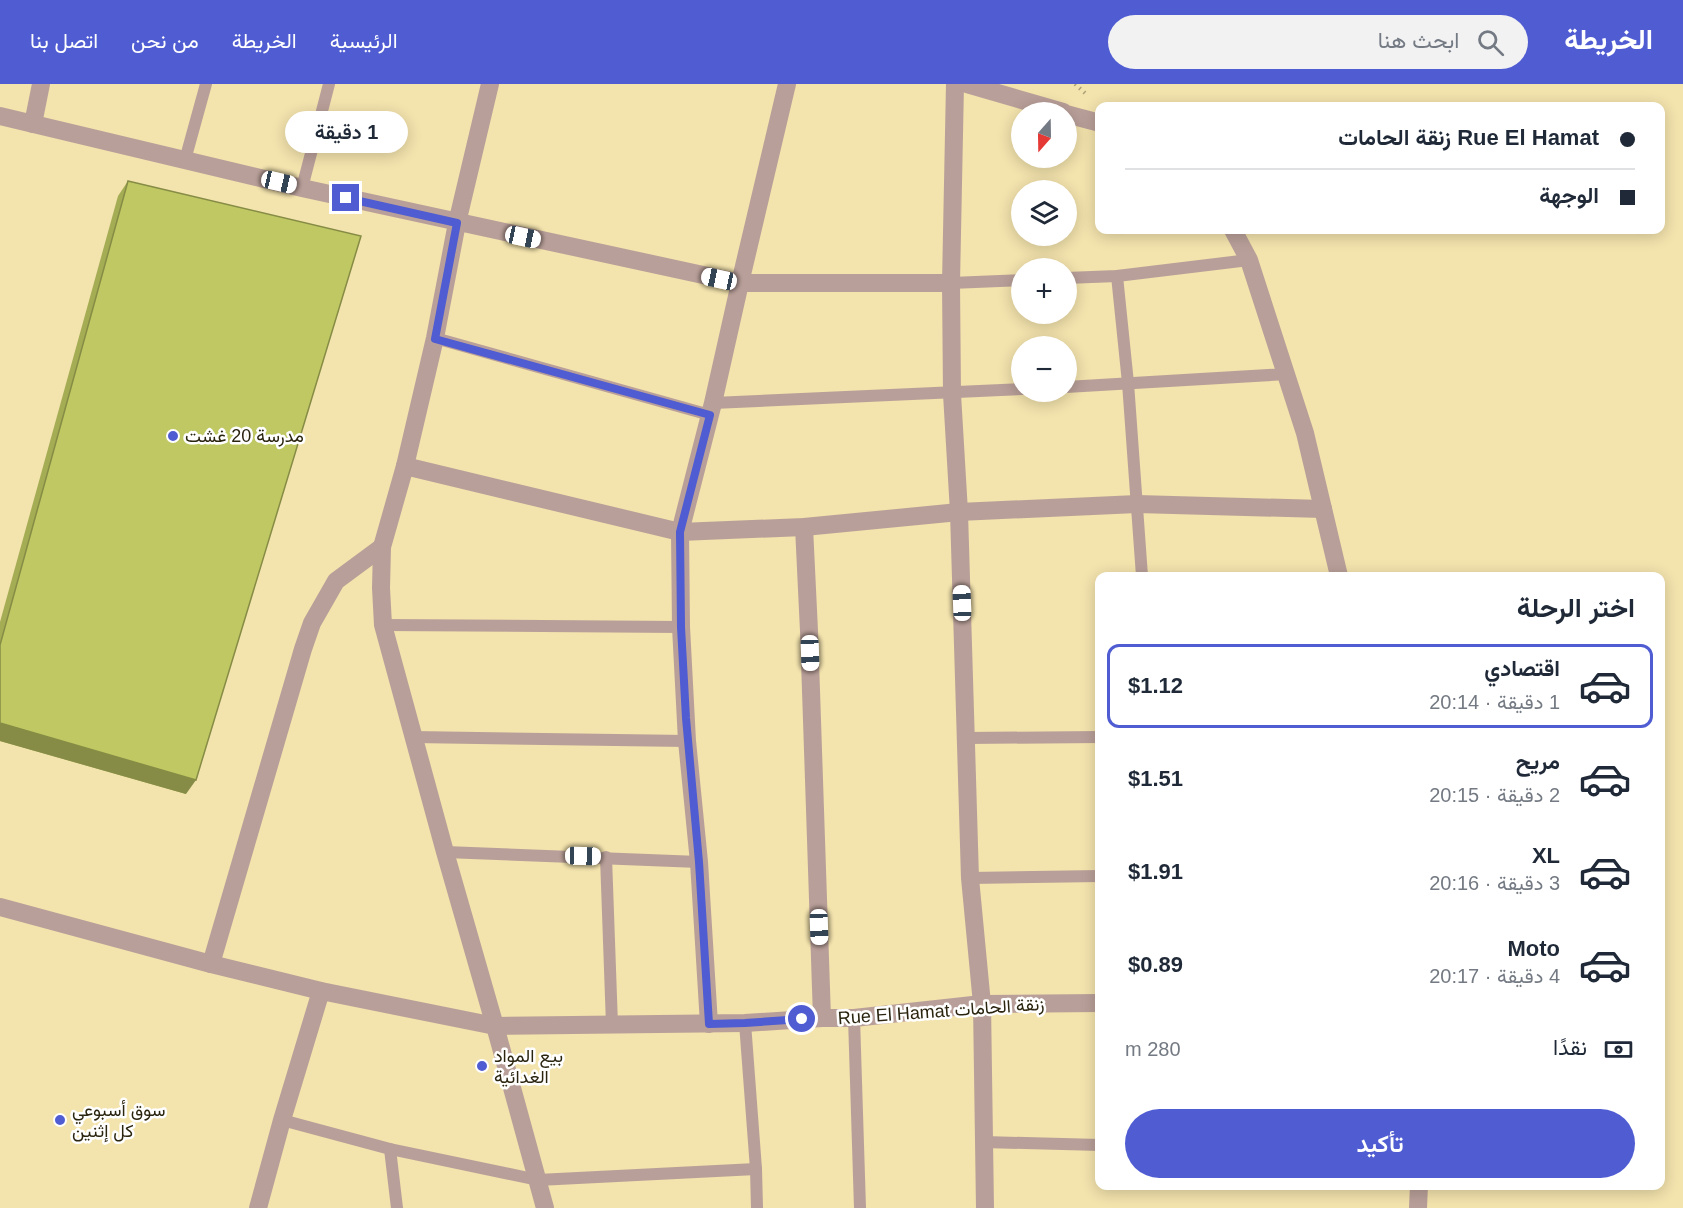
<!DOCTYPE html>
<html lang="ar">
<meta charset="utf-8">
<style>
body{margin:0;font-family:Arial,Vazirmatn,sans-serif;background:#f2f2f3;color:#1f2937;direction:rtl;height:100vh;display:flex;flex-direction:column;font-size:22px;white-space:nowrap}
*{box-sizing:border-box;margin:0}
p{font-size:20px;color:#747a83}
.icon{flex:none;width:33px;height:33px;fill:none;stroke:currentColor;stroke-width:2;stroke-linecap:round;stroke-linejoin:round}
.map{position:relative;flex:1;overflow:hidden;direction:ltr}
.sheet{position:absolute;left:1095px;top:488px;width:570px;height:618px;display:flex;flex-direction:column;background:#fff;border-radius:12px;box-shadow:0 3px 15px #0003;direction:rtl}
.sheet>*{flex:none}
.banner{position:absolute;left:1095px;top:18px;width:570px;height:132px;border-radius:12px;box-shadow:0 3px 15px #0003;direction:rtl;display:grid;align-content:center;height:132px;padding:0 30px;background:#fff}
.needle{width:39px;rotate:200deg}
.controls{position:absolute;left:1011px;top:18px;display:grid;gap:12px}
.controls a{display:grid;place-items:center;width:66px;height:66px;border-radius:50%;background:#fff;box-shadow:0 3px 15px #0003;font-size:30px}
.end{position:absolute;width:27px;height:27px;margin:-14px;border:8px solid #4f5cd2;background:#fff;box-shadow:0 0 0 3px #fff}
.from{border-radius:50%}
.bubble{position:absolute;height:42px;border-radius:21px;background:#fff;box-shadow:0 3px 15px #0003;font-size:20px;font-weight:600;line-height:42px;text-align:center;direction:rtl}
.car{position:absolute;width:18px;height:36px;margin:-18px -9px;border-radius:8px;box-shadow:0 0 4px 2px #0007;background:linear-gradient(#fff 24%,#345 0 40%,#fff 0 76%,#345 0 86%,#fff 0)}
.banner b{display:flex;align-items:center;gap:21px;height:57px;font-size:22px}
.banner b+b{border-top:2px solid #e0e1e3}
.banner i{width:15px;height:15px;background:#1f2937}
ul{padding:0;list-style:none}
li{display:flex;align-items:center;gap:18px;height:84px;margin:0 12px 9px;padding:0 18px;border:3px solid transparent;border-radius:12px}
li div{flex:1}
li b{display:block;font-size:22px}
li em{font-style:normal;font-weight:600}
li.on{border-color:#4f5cd2}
li>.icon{width:54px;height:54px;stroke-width:1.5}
h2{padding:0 30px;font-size:27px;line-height:72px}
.pay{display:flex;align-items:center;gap:15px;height:66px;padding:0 30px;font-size:22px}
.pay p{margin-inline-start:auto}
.primary-button{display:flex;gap:12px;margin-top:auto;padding:12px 30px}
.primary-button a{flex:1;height:69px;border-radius:36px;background:#4f5cd2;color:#fff;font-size:24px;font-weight:600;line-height:69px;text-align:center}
header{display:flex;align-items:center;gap:36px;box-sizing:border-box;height:84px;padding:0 30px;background:#4f5cd2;color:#fff}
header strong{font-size:28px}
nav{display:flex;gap:33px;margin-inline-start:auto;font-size:21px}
.search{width:420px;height:54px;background:#f2f2f3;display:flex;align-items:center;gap:15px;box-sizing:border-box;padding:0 21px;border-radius:33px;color:#747a83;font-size:22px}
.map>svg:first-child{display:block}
</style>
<header>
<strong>الخريطة</strong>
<div class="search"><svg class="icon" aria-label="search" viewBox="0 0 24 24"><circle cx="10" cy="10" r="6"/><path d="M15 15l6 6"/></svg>ابحث هنا</div>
<nav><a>الرئيسية</a><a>الخريطة</a><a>من نحن</a><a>اتصل بنا</a></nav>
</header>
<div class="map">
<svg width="1683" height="1124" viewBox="0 0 1683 1124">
<rect width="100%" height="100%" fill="#f3e3ad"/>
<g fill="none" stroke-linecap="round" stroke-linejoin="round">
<polyline stroke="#aea277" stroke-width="4" stroke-dasharray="1.5 4.5" stroke-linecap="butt" points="1075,0 1086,10"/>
<g stroke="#b99f99" stroke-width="12">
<polyline points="185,76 206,0"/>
<polyline points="302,104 329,0"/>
<polyline points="1117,192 1128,299 1142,492"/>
<polyline points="1066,194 1117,192 1249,176"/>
<polyline points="951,199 1022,196"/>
<polyline points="435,254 710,331"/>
<polyline points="1066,303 1287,290"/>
<polyline points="713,319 1022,305"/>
<polyline points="383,541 681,543"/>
<polyline points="413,653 687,657"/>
<polyline points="967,654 1100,653"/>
<polyline points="445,768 699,778"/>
<polyline points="606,773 612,941"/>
<polyline points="970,794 1100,792"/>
<polyline points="854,934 860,1124"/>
<polyline points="745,939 756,1085 757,1124"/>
<polyline points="282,1036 390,1065 538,1096 756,1085"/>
<polyline points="984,1058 1100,1061"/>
<polyline points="390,1065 397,1124"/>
</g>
<g stroke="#b99f99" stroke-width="18">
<polyline points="490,0 457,139 435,254 405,382 382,463 381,504 383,541 445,768 495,942 545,1124"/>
<polyline points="955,0 951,199 952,310 959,428 970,794 982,920 985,1124"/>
<polyline points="967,0 1063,28"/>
<polyline points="1066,30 1100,39"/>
<polyline points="0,32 302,104 740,199 787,0"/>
<polyline points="33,40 41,0"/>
<polyline points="1233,146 1249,176 1305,349 1339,492"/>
<polyline points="405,382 680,448 804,443 959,428 1137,420 1323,425"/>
<polyline points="804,443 809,547 822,934"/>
<polyline points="0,823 211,880 321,907 495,942 745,939 822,934 854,934 982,920 1100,919"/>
<polyline points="211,880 303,565 312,539 336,497 382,463"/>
<polyline points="709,940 699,778 687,657 681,543 680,448 713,319 740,199 951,199"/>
<polyline points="258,1124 282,1036 321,907"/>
<polyline points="1418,1124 1419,1101"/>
</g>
</g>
<polygon fill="#a4ac54" points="128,97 186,710 0,657 0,538 118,112"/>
<polygon fill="#868c45" points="0,639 196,696 186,710 0,657"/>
<polygon fill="#bfc862" stroke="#868c45" stroke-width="1.5" points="128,97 361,152 196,696 0,639 0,561"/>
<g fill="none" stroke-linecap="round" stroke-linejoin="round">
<polyline stroke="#4f5cd2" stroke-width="8" points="346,114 457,139 435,255 710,331 680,448 681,543 686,634 699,778 709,940 745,939 802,935"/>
</g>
<g fill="#4f5cd2" stroke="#fff" stroke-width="2">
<circle cx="173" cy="352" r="6"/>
<circle cx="482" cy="982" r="6"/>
<circle cx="60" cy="1036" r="6"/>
</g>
<g text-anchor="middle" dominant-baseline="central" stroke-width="5" stroke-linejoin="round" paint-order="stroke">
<g font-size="18" fill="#2b2510" stroke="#fff" text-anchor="start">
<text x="185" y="352">مدرسة 20 غشت</text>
<text x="494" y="972">بيع المواد<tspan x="494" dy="21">الغدائية</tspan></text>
<text x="72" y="1026">سوق أسبوعي<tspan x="72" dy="21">كل إثنين</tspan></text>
</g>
<g font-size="18" fill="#2b2510" stroke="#fff">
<text transform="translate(941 927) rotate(-4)">Rue El Hamat زنقة الحامات</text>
</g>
</g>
</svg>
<div class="controls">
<a><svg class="needle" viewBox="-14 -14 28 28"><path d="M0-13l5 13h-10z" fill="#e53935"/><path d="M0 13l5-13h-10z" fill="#747a83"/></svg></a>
<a><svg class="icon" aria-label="layers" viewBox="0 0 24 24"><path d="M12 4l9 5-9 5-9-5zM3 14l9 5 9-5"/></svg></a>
<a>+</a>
<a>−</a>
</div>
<i class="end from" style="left:802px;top:935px"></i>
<i class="end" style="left:346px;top:114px"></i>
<div class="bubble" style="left:285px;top:27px;width:123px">1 دقيقة</div>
<i class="car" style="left:279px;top:98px;rotate:103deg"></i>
<i class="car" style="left:523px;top:153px;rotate:102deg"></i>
<i class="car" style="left:719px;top:195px;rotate:282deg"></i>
<i class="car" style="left:962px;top:519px;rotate:358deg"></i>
<i class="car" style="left:810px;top:569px;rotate:178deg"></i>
<i class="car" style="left:583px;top:772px;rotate:91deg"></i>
<i class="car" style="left:819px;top:843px;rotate:178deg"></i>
<div class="banner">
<b><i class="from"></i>Rue El Hamat زنقة الحامات</b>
<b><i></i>الوجهة</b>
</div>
<section class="sheet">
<h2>اختر الرحلة</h2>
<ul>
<li class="on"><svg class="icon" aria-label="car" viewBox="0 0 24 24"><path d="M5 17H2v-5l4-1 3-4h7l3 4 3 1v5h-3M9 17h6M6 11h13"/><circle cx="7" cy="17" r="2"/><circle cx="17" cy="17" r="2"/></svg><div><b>اقتصادي</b><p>1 دقيقة · 20:14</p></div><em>$1.12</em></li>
<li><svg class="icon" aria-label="car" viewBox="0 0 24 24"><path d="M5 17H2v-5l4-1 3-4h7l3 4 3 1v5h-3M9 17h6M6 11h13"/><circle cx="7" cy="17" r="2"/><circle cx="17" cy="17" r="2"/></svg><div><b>مريح</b><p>2 دقيقة · 20:15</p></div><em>$1.51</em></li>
<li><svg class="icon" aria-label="car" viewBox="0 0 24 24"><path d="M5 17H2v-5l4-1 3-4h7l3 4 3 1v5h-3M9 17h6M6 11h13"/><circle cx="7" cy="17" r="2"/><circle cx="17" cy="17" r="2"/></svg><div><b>XL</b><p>3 دقيقة · 20:16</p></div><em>$1.91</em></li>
<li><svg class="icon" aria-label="car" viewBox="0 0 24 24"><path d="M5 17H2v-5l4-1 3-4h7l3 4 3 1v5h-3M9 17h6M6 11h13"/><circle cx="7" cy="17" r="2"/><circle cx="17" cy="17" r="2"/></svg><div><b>Moto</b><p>4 دقيقة · 20:17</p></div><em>$0.89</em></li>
</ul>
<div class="pay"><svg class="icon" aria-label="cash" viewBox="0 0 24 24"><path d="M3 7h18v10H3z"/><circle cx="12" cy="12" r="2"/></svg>نقدًا<p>280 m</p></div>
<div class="primary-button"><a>تأكيد</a></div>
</section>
</div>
